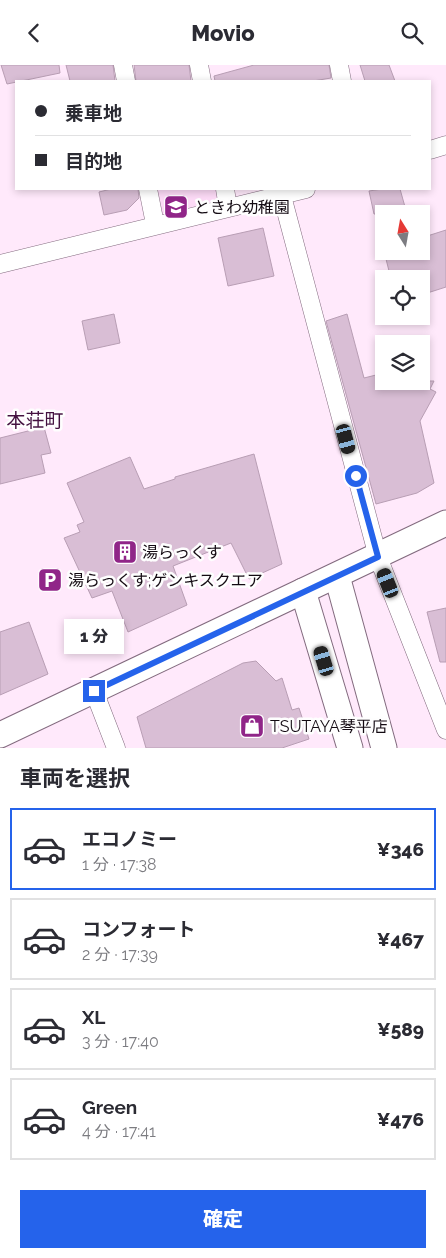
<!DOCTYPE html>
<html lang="ja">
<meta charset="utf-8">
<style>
body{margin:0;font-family:Raleway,"Noto Sans JP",sans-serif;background:#f2f2f3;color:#2b2b33;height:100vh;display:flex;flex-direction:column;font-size:19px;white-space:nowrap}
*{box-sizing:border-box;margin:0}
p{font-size:16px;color:#7c7c81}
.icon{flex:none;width:28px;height:28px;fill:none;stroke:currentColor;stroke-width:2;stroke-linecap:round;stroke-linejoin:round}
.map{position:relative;height:683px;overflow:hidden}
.details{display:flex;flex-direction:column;background:#fff;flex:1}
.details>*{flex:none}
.guide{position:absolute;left:15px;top:15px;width:416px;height:110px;border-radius:0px;box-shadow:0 2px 8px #0003;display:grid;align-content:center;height:110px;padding:0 20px;background:#fff}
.needle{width:32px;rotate:349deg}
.fabs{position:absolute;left:375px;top:140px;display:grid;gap:10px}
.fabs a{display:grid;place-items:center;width:55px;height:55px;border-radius:0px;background:#fff;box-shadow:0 2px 8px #0003;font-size:25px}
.end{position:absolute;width:22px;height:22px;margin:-11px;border:6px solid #2563eb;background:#fff;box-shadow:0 0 0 2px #fff}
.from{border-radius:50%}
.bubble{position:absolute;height:35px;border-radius:0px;background:#fff;box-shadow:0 2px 8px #0003;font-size:16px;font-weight:800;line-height:35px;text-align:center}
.car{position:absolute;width:15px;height:30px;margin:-15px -8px;border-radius:6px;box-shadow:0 0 4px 1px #0007;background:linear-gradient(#222 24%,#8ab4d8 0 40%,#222 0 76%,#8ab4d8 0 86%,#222 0)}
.guide b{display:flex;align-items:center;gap:18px;height:48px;font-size:19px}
.guide b+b{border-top:1px solid #e1e1e2}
.guide i{width:12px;height:12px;background:#2b2b33}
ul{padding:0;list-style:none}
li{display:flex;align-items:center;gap:15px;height:82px;margin:0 10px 8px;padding:0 10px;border:2px solid #e1e1e2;border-radius:0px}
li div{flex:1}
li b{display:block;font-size:19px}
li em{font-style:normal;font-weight:800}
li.active{border-color:#2563eb}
li>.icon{width:45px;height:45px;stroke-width:1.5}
h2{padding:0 20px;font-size:22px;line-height:60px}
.primary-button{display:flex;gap:10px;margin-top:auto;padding:10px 20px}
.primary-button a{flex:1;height:58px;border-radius:0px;background:#2563eb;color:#fff;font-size:20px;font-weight:800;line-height:58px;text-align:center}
header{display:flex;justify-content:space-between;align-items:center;height:65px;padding:0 20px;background:#fff;font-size:22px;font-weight:800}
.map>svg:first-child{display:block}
</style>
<header><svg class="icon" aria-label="back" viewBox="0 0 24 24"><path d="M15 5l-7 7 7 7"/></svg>Movio<svg class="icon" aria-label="search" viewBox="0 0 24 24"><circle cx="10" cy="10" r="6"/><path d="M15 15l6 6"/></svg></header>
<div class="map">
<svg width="446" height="683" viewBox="0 0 446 683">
<rect width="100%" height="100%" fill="#ffe9fb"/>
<polygon fill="#fcdaf6" points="156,124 223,124 222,136 162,148"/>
<g fill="#d9bed5" stroke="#b89eb4">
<polygon points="1,0 59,0 60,8 7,19"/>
<polygon points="66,0 113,0 115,16 70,16"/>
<polygon points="134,0 189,0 191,16 136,16"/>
<polygon points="254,0 329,0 331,13 313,16 215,16 214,11"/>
<polygon points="360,0 389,0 395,16 365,16"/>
<polygon points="111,124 138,124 139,133 127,145 104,150 99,127"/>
<polygon points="382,124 400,124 407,149 374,149 369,126"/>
<polygon points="263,163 274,211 228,221 218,173"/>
<polygon points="446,165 446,222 421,230 421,214 391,214 384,186 421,186 421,173"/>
<polygon points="114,249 120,278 88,285 82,256"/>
<polygon points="347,249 364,313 384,308 384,316 434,316 430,324 436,327 420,356 434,418 417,428 376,439 326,256"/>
<polygon points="44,362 51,388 41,390 45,408 0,419 0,373"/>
<polygon points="254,389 282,499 249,514 231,478 173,501 187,540 128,567 112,526 92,533 64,473 80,467 77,460 84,457 67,418 130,392 144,424 175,414 175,412"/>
<polygon points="446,543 446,597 440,597 427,547"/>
<polygon points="29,557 48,609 0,630 0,567"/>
<polygon points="256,596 276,616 282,613 292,645 299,643 309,674 282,683 146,683 137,652 243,598"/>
</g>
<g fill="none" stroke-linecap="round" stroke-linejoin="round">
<defs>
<g id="street">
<polyline points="123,0 126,16"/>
<polyline points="199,0 202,16"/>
<polyline points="339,0 342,16"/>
<polyline points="430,85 446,80"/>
<polyline points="148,124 155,159"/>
<polyline points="225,124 228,142"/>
<polyline points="282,131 378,492 446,665"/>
<polyline points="0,199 306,124"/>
<polyline points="94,626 116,683"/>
</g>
<g id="secondary">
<polyline points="337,511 384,683"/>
<polyline points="303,526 350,683"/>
<polyline points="0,670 446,458"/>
</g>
</defs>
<use href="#street" stroke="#836b7f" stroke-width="19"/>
<use href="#secondary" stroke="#836b7f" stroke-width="27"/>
<use href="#street" stroke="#fff" stroke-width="18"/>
<use href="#secondary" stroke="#fff" stroke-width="25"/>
</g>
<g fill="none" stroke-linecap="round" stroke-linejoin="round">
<polyline stroke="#2563eb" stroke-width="6" points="94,626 378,492 356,411"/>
</g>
<defs>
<symbol id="school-square" viewBox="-11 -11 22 22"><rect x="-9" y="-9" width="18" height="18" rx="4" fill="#902588" stroke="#fefefe"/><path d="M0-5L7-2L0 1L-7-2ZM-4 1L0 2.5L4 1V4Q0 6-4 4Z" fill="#fff"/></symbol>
<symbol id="building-square" viewBox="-11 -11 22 22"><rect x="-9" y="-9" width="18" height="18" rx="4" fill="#902588" stroke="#fefefe"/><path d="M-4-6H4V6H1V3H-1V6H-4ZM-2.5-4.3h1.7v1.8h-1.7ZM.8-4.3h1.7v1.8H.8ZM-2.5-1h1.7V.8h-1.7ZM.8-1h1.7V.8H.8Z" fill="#fff"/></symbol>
<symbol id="parking-square" viewBox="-11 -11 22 22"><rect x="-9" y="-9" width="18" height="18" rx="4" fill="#902588" stroke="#fefefe"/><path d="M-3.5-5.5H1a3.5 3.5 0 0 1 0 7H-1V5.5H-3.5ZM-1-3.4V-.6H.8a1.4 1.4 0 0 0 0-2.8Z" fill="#fff"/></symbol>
<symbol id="shop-square" viewBox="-11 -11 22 22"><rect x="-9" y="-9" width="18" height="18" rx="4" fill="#902588" stroke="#fefefe"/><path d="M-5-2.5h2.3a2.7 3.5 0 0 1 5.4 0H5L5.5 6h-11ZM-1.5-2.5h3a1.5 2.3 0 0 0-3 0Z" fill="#fff"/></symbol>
</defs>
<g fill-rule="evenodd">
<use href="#school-square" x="162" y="128" width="28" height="28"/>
<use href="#building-square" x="111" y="473" width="28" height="28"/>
<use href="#parking-square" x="36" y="501" width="28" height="28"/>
<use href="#shop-square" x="238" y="647" width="28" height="28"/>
</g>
<g text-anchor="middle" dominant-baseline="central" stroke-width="5" stroke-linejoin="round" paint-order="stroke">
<g font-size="16" fill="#130a12" stroke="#fefefe" text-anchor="start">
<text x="194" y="142">ときわ幼稚園</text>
<text x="142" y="487">湯らっくす</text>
<text x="68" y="515">湯らっくす;ゲンキスクエア</text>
<text x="270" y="661">TSUTAYA琴平店</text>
</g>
<g font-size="19" fill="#441140" stroke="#fefefe">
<text x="35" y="355">本荘町</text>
</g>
</g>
</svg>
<div class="fabs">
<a><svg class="needle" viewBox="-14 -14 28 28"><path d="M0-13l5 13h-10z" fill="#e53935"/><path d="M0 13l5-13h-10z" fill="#7c7c81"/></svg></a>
<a><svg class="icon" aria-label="locate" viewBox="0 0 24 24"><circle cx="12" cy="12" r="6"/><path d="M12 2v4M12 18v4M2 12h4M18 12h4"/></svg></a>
<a><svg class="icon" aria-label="layers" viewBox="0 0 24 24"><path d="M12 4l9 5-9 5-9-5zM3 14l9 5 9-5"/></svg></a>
</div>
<i class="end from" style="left:356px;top:411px"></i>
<i class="end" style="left:94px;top:626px"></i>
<div class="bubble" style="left:64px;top:554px;width:60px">1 分</div>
<i class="car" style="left:346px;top:374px;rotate:165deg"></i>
<i class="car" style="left:388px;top:518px;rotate:338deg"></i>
<i class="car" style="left:324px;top:596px;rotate:343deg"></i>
<div class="guide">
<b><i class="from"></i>乗車地</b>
<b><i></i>目的地</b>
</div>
</div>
<section class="details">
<h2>車両を選択</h2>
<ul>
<li class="active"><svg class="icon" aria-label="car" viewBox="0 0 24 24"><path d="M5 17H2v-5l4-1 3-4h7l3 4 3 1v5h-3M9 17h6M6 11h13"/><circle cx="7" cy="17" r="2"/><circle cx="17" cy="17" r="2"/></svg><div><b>エコノミー</b><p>1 分 · 17:38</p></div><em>¥346</em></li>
<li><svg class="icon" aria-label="car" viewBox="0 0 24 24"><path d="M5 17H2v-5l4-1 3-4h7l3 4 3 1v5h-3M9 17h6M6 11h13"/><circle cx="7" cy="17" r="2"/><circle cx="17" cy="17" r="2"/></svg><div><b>コンフォート</b><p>2 分 · 17:39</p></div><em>¥467</em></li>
<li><svg class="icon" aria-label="car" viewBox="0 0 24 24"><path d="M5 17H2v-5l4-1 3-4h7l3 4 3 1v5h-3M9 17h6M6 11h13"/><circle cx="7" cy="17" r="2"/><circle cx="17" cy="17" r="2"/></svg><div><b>XL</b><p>3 分 · 17:40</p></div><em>¥589</em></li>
<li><svg class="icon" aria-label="car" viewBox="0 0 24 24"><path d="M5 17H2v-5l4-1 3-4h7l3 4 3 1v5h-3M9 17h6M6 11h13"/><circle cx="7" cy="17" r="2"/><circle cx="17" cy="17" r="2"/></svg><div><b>Green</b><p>4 分 · 17:41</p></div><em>¥476</em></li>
</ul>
<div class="primary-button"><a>確定</a></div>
</section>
